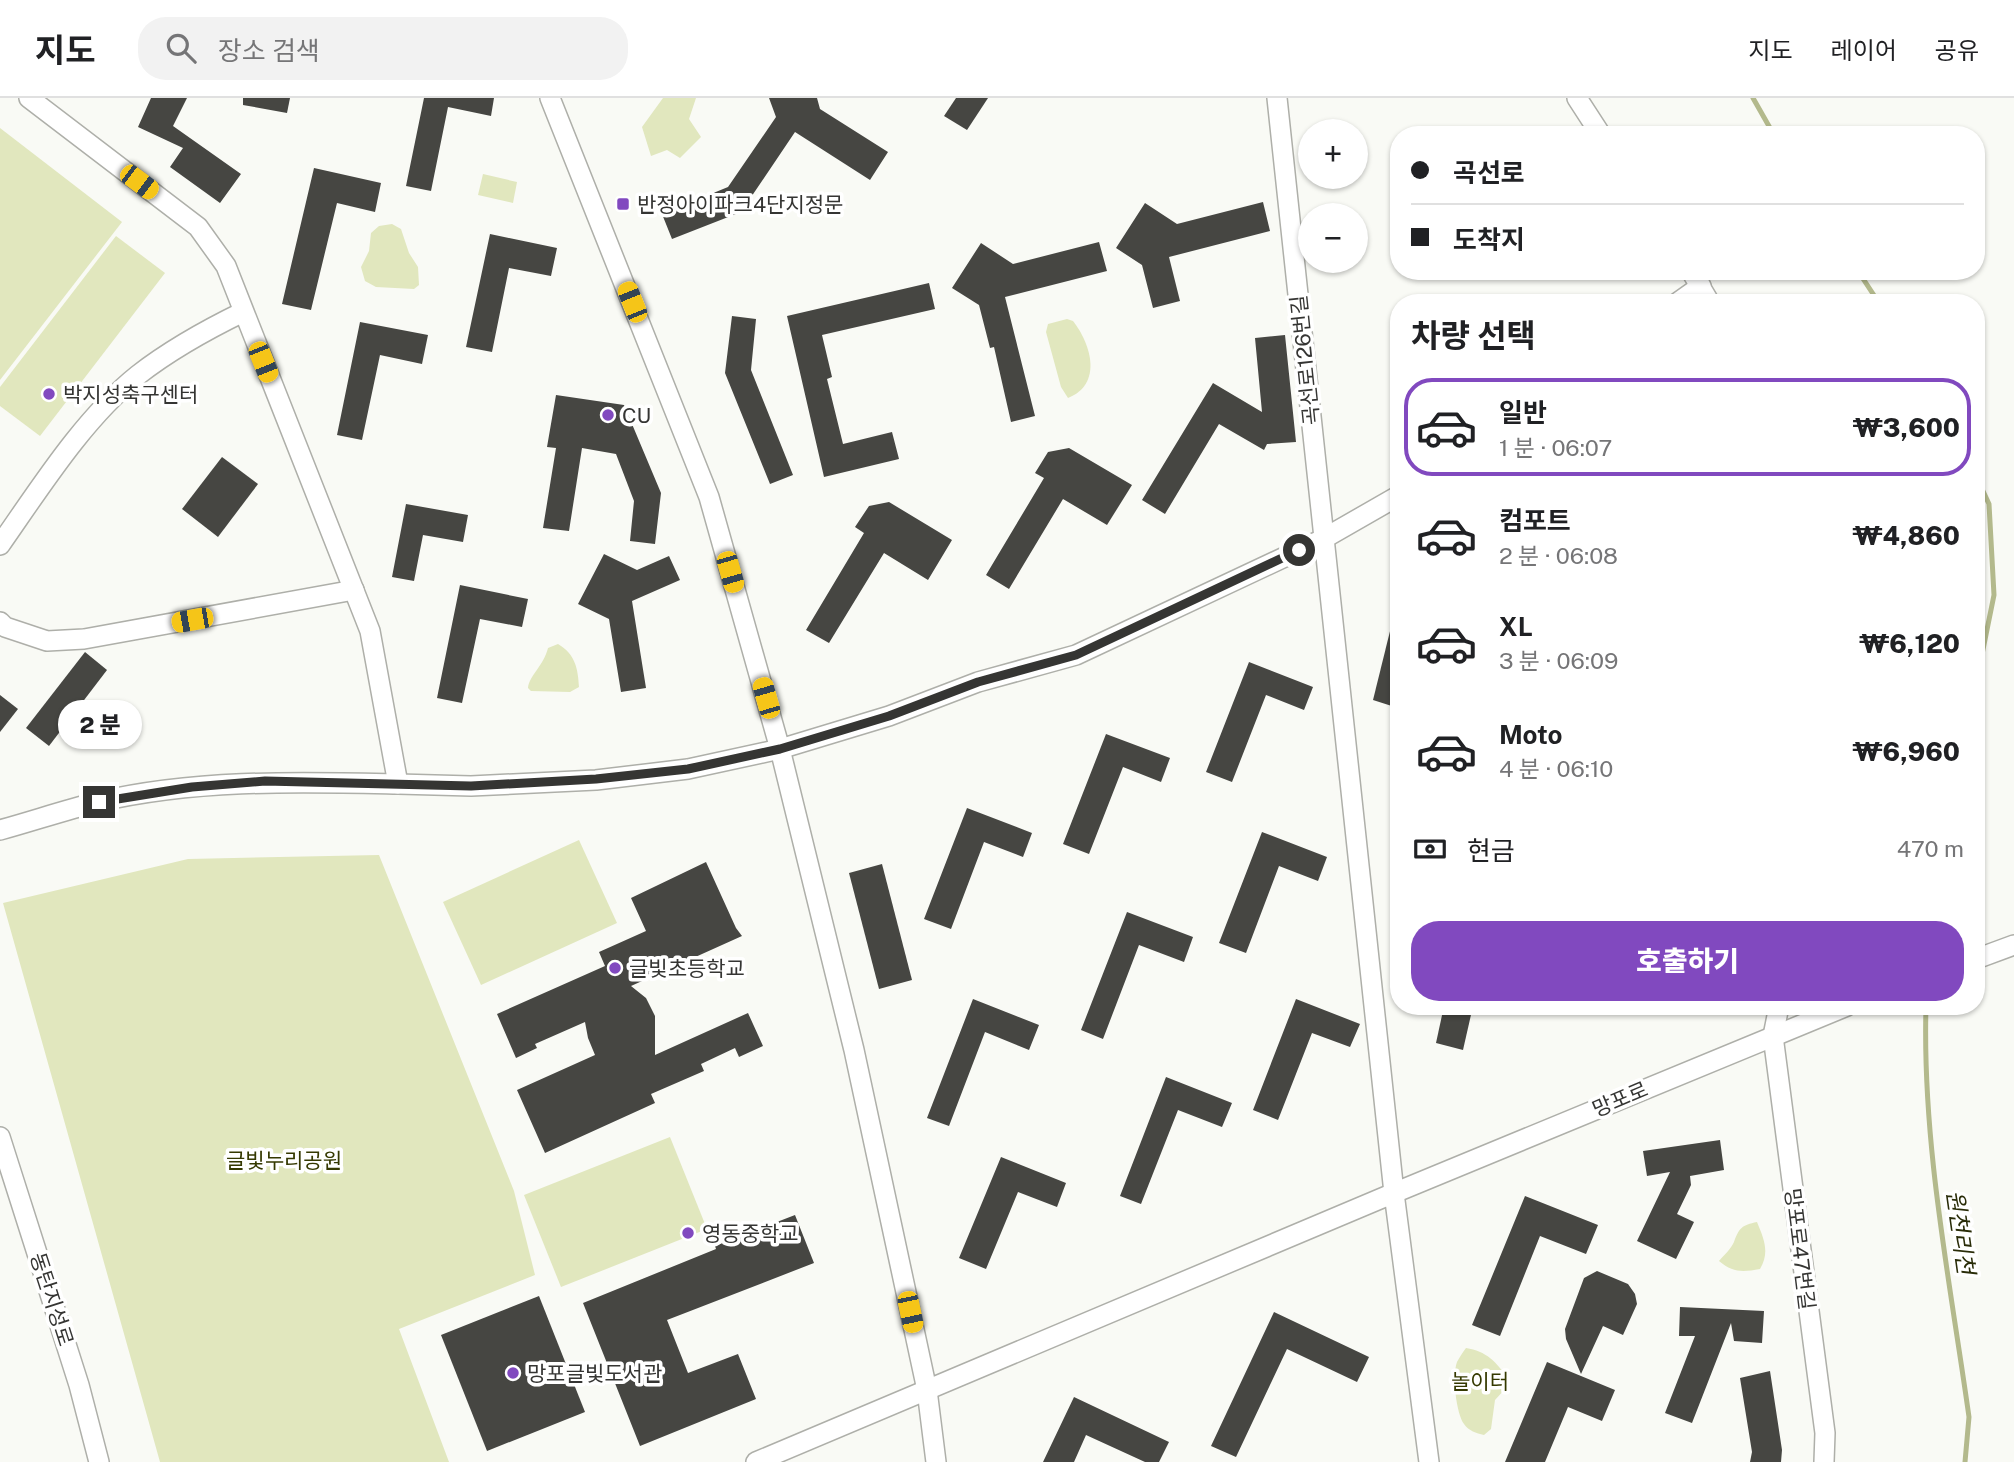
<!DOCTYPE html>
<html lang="ko">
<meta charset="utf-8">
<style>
body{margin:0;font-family:"Public Sans","Noto Sans KR",sans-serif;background:#f2f2f2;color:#202124;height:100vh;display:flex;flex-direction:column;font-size:26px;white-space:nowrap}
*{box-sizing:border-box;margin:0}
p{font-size:23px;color:#757577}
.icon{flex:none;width:38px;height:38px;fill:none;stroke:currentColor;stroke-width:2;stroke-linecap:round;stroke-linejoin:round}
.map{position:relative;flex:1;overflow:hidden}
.sheet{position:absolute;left:1390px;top:196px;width:595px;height:721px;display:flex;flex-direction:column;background:#fff;border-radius:28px;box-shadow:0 2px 5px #0004}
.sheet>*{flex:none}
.guide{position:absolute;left:1390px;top:28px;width:595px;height:154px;border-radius:28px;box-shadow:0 2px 5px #0004;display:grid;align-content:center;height:154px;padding:0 21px;background:#fff}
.fabs{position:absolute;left:1298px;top:21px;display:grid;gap:14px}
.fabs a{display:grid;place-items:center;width:70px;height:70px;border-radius:50%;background:#fff;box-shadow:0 2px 5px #0004;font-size:35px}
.end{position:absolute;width:32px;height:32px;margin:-16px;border:9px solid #353533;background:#fff;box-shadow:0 0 0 4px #fff}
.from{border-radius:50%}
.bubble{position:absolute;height:49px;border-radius:24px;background:#fff;box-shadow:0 2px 5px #0004;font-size:23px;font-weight:800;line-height:49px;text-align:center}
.car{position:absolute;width:21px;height:42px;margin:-21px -10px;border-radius:9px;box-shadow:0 0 5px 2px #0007;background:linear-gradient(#f5c518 24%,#345 0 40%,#f5c518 0 76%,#345 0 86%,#f5c518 0)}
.guide b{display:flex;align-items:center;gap:24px;height:66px;font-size:26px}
.guide b+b{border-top:2px solid #e0e0e0}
.guide i{width:18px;height:18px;background:#202124}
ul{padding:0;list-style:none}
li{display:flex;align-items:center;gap:21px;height:98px;margin:0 14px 10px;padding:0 7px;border:4px solid transparent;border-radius:28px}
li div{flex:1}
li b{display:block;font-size:26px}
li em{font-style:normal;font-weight:800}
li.on{border-color:#8149bf}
li>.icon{width:63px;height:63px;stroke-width:1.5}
h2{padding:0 21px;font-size:32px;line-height:84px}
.pay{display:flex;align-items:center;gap:18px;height:77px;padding:0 21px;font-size:26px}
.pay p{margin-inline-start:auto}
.action{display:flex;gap:14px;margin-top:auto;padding:14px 21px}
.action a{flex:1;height:80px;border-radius:28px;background:#8149bf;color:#fff;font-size:28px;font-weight:800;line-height:80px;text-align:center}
header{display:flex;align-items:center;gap:42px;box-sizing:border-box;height:98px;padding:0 35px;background:#fff;border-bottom:2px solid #e0e0e0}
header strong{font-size:33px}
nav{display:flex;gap:38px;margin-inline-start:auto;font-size:24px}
.search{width:490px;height:63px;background:#f2f2f2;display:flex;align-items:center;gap:18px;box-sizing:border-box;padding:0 24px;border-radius:28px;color:#757577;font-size:26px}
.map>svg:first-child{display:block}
</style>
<header>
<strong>지도</strong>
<div class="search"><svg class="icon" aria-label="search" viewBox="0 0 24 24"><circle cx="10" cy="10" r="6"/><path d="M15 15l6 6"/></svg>장소 검색</div>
<nav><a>지도</a><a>레이어</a><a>공유</a></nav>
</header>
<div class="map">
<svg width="2014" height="1364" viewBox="0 0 2014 1364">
<rect width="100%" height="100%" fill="#f9faf5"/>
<g fill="#e1e7be">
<polygon points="663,0 696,0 689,21 701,39 680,60 667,52 651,58 642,29"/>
<polygon points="0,30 122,124 0,282"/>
<polygon points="483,76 517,84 513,105 478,97"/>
<polygon points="392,126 401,131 409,155 418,169 419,187 414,191 376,189 365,183 361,169 369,153 371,135 379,128"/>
<polygon points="116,138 165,175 40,338 0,308 0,289"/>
<path d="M 1067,221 L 1073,223 C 1091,246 1103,286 1068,300 L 1061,289 L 1046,234 L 1048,226 Z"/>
<path d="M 558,546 C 575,556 578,570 579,589 L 570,594 L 531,593 L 528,590 C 529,578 544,567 548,550 Z"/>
<polygon points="579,742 617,825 481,887 443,804"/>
<polygon points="379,757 514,1093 535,1177 399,1231 449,1364 160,1364 3,805 188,761"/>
<polygon points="670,1039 707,1131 561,1189 524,1097"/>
<path d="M 1757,1124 C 1764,1141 1770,1154 1760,1171 C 1743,1174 1733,1175 1719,1163 C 1724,1157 1731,1151 1734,1144 C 1739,1130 1742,1127 1757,1124 Z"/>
<path d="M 1466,1250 C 1486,1253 1497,1264 1508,1281 L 1505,1291 L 1495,1302 L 1491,1331 L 1484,1337 C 1476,1335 1469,1333 1464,1326 C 1456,1315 1452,1277 1457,1264 C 1459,1260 1463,1254 1466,1250 Z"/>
</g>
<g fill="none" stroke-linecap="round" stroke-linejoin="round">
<g stroke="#b3b98c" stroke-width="5">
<polyline points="1753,0 1774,37"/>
<polyline points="1858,173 1879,205"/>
<polyline points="1976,378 1989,406 1994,497 1976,586"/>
<path d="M 1926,908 C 1922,1046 1950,1183 1969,1319 L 1965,1364"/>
</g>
</g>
<g fill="#464642">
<polygon points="151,0 187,0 173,28 241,76 220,105 170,69 183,50 138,29"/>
<polygon points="243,0 290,0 287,15 243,7"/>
<polygon points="424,0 494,0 491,18 448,9 431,93 406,88"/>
<polygon points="769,0 817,0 820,11 888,54 870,82 795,34 741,114 672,141 662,116 728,89 776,19"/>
<polygon points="956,0 988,0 967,32 944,18"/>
<polygon points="314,70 381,85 375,114 337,105 311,212 282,206"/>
<polygon points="1263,104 1270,133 1169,159 1180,203 1153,210 1142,167 1116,150 1145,105 1177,126"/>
<polygon points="490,136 557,150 551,178 509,170 492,254 466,249"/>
<polygon points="1099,144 1107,173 1005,199 1035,318 1011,324 994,249 990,250 979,207 952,190 981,145 1013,166"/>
<polygon points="929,185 935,211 822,237 832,279 827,281 843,346 892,334 899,361 824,379 787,218"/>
<polygon points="732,218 756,221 751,272 793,377 770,386 725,275"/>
<polygon points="360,224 428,237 422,266 380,257 362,342 337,337"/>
<polygon points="1285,237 1296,344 1267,346 1264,352 1219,326 1165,416 1142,402 1213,285 1262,314 1255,240"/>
<polygon points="556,297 624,307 661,395 655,446 630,443 634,403 616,356 582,350 569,433 543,430 556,350 547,349"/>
<polygon points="1069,350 1132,387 1107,427 1063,401 1009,491 986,477 1044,380 1035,375 1048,354"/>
<polygon points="222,359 258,386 218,439 182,411"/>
<polygon points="889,404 952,442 928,482 884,455 829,545 806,532 864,435 855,429 869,408"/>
<polygon points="406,406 468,417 463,444 423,437 414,483 392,479"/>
<polygon points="604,456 637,472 669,458 680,482 632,503 646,590 621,594 609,521 578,506"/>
<polygon points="460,487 528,501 522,529 480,521 462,605 437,600"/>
<polygon points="1393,521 1398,521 1398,610 1373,602"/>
<polygon points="85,554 107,572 49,648 26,630"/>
<polygon points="1249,564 1313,589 1304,612 1266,597 1232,684 1206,674"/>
<polygon points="0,597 18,611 0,634"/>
<polygon points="1106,636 1170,660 1161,684 1123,669 1089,756 1063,746"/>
<polygon points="967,710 1032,735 1023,759 984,744 951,831 924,821"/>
<polygon points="1262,734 1327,759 1318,783 1279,768 1246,855 1219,845"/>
<polygon points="706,764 736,830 742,838 631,888 646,900 655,918 655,957 748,915 763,948 739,959 735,950 701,966 704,973 651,996 655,1005 545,1055 517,992 595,957 588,940 585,924 535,946 537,950 516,960 497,916 605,868 599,854 646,833 631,800"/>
<polygon points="882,766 912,882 879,891 849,775"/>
<polygon points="1127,814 1193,839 1184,864 1139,847 1103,941 1081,932"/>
<polygon points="973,901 1039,927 1029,952 985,934 949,1028 927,1020"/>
<polygon points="1296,901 1360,926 1350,949 1312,935 1278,1022 1253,1012"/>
<polygon points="1444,908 1473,908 1463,952 1436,945"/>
<polygon points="1166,979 1232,1005 1222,1029 1178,1012 1141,1106 1120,1098"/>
<polygon points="1720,1042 1724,1072 1690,1078 1691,1087 1677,1116 1694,1124 1676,1161 1637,1143 1670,1074 1647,1078 1643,1053"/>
<polygon points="1001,1059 1066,1085 1057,1109 1018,1094 986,1171 959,1160"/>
<polygon points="1525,1098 1598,1127 1586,1156 1540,1138 1500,1238 1472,1227"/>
<polygon points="795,1117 814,1165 667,1222 688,1275 738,1256 756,1301 640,1348 583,1205 716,1151 715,1148"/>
<polygon points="1597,1173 1628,1186 1635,1196 1637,1206 1623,1237 1603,1228 1581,1276 1566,1241 1565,1231 1584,1180"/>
<polygon points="539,1198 585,1314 487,1353 441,1237"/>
<polygon points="1680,1209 1764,1213 1762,1245 1734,1243 1731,1225 1692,1325 1665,1315 1695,1238 1679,1238"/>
<polygon points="1274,1214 1369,1259 1357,1284 1287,1251 1236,1359 1211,1348"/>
<polygon points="1547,1264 1615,1292 1602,1323 1568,1309 1545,1364 1505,1364"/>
<polygon points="1770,1273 1782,1352 1781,1364 1750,1364 1752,1354 1740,1280"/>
<polygon points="1074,1299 1169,1344 1159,1364 1145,1364 1086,1337 1074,1364 1043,1364"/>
</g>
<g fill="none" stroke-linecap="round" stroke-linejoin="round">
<defs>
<g id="minor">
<polyline points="550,0 709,399 780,651 854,952 927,1292 936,1364"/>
<polyline points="1277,0 1394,1095 1847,908"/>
<polyline points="1577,0 1601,37"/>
<polyline points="1691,173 1710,205"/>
<polyline points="1677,205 1701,188"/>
<path d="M 0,447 C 40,390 83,321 138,277 C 170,252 206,232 243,214"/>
<polyline points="0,524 5,529 47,543 84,541 354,492"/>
<polyline points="398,686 471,688 596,682 688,671 780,651 889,618 978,584 1076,557 1323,441 1398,398"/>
<path d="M 0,732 C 33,723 65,712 98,704 C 197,681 297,684 398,686 L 370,533 L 226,168 L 198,129 L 29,0"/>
<polyline points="1976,861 2014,847"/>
<polyline points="1779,908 1773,938 1825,1335 1824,1364"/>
<polyline points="0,1039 79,1287 99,1364"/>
<polyline points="756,1364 1394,1095 1429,1364"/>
</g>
</defs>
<use href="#minor" stroke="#aeafa9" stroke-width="22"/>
<use href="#minor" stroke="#fff" stroke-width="19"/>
</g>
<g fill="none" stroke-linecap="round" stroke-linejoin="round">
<polyline stroke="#353533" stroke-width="9" points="99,704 192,689 265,683 471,688 596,681 688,671 780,651 889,618 978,584 1076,557 1299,452"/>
</g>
<g fill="#8149bf" stroke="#fff" stroke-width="2.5">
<rect x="616" y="99" width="14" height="14" rx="3.5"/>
<circle cx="49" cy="296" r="7"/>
<circle cx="608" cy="317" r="7"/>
<circle cx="615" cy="870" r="7"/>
<circle cx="688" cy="1135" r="7"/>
<circle cx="513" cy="1275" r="7"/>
</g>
<g text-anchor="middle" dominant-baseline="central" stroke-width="7" stroke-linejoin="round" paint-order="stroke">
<g font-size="21" fill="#353533" stroke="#fff" text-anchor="start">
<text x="637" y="106">반정아이파크4단지정문</text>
<text x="63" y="296">박지성축구센터</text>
<text x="622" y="317">CU</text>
<text x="629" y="870">글빛초등학교</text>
<text x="702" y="1135">영동중학교</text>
<text x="527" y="1275">망포글빛도서관</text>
</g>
<g font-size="21" fill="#353533" stroke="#fff">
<text transform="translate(1305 262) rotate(-96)">곡선로126번길</text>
<text transform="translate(1620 1001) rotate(-23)">망포로</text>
<text transform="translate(1800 1151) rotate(83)">망포로47번길</text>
<text transform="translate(52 1201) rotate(72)">동탄지성로</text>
</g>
<g font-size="21" fill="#353901" stroke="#fff">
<text x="284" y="1062">글빛누리공원</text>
<text x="1480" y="1283">놀이터</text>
</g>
<g font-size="23" font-style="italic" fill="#292c08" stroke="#fff">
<text transform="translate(1961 1134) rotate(82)">원천리천</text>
</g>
</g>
</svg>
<div class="fabs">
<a>+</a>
<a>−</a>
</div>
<i class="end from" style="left:1299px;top:452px"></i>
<i class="end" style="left:99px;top:704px"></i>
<div class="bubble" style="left:58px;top:602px;width:84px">2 분</div>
<i class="car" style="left:139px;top:84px;rotate:127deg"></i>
<i class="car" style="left:632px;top:204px;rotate:338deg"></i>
<i class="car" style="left:263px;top:264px;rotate:158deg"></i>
<i class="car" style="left:730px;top:474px;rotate:164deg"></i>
<i class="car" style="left:192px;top:522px;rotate:260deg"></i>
<i class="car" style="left:766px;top:600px;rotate:344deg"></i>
<i class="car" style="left:910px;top:1214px;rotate:168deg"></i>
<div class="guide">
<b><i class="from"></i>곡선로</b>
<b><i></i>도착지</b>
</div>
<section class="sheet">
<h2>차량 선택</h2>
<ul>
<li class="on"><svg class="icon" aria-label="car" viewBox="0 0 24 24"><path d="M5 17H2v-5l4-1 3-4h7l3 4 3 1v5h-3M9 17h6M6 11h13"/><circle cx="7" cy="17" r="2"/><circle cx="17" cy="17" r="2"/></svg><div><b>일반</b><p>1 분 · 06:07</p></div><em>₩3,600</em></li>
<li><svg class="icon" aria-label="car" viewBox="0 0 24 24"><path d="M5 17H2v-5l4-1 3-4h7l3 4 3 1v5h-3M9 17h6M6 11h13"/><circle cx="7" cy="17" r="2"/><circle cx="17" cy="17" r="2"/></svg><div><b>컴포트</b><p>2 분 · 06:08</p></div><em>₩4,860</em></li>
<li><svg class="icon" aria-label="car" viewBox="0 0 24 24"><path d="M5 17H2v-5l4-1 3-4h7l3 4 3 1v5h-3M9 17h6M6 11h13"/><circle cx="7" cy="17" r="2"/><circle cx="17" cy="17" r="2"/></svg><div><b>XL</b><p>3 분 · 06:09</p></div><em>₩6,120</em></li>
<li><svg class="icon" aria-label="car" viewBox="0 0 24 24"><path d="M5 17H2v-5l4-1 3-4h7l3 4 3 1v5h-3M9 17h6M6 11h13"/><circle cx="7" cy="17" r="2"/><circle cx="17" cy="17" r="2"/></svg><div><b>Moto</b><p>4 분 · 06:10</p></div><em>₩6,960</em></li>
</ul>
<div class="pay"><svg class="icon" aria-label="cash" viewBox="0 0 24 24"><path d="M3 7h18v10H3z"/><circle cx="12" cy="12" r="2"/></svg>현금<p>470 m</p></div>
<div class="action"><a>호출하기</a></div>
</section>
</div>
